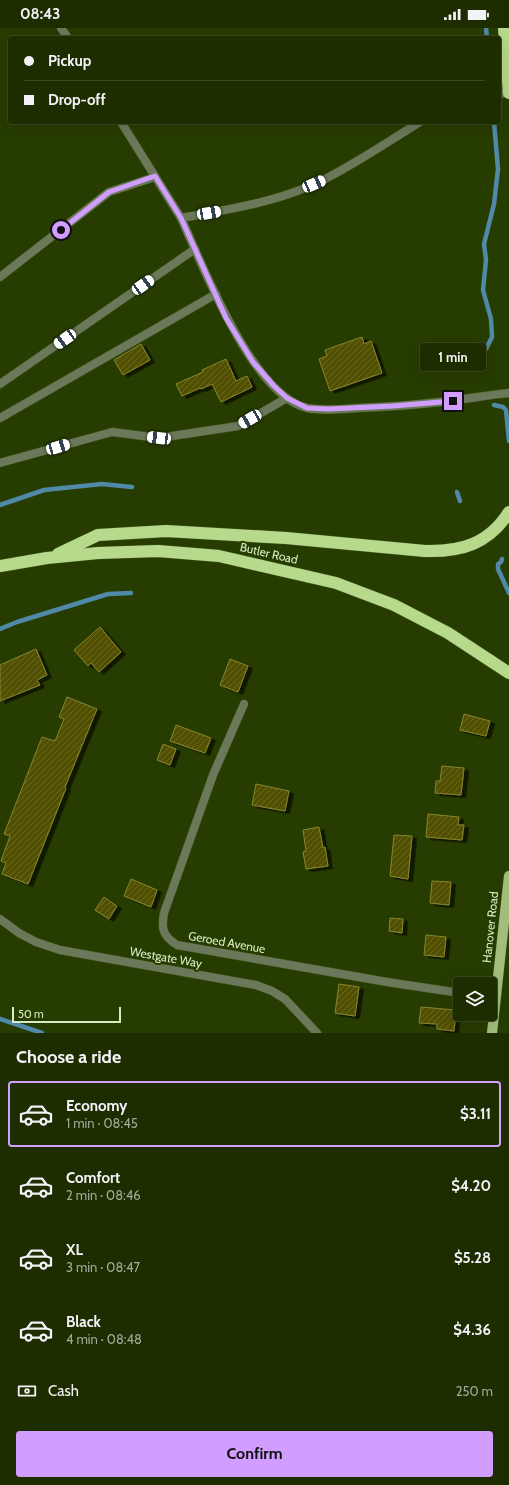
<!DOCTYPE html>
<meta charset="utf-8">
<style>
body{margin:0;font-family:Cabin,sans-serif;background:#2a390f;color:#f1f3f6;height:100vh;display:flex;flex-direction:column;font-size:15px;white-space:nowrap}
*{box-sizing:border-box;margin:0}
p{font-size:13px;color:#a0a899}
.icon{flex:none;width:22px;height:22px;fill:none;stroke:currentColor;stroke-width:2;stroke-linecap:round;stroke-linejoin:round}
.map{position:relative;height:1005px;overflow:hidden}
.sheet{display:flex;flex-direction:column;background:#1d2d00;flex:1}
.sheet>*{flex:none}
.banner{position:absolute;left:8px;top:8px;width:493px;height:88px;border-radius:4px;box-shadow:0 4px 16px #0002,0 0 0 1px #3b4922;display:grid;align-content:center;height:88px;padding:0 16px;background:#1d2d00}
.fabs{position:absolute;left:453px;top:949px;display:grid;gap:8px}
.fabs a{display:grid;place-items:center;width:44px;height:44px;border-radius:4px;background:#1d2d00;box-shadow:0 4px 16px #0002,0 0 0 1px #3b4922;font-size:20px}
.scale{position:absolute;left:12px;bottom:10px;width:109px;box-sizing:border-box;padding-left:4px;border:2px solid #d9ebc4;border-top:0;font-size:11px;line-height:14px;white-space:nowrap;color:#d9ebc4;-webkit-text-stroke:3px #273c00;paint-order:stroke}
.end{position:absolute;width:18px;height:18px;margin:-9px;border:5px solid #d19dfe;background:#111;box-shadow:0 0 0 2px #111}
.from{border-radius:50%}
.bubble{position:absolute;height:28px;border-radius:4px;background:#1d2d00;box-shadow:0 4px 16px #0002,0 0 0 1px #3b4922;font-size:13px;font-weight:800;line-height:28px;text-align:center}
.car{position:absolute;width:12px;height:24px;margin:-12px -6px;border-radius:5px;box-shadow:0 0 3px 1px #0007;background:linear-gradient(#fff 24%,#345 0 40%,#fff 0 76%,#345 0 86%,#fff 0)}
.banner b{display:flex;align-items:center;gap:14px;height:38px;font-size:15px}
.banner b+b{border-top:1px solid #3b4922}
.banner i{width:10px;height:10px;background:#f1f3f6}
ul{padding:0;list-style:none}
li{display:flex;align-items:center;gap:12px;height:66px;margin:0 8px 6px;padding:0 8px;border:2px solid transparent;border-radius:4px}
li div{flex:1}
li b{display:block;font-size:15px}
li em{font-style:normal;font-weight:800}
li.current{border-color:#d19dfe}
li>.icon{width:36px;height:36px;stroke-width:1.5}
h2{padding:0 16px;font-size:18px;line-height:48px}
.pay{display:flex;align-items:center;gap:10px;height:44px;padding:0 16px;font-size:15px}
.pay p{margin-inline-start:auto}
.cta{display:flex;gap:8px;margin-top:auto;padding:8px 16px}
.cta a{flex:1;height:46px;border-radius:4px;background:#d19dfe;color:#111;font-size:16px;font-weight:800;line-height:46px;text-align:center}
.status{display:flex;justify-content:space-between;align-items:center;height:28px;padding:0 20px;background:#1d2d00;direction:ltr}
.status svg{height:11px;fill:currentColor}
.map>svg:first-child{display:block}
</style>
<div class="status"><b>08:43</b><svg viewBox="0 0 49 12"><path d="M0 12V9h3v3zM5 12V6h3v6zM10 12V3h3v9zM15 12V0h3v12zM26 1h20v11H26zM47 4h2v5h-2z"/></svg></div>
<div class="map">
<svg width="509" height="1005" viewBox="0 0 509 1005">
<defs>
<pattern id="building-hatch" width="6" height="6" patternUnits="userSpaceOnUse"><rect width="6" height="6" fill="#514f02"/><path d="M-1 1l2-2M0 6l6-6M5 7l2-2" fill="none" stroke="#696825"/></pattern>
<filter id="shadow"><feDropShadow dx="4.5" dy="2.5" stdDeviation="0" flood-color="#0009"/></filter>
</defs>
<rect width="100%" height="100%" fill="#273c00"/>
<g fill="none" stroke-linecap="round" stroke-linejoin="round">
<g stroke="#508aa8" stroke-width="4.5">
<polyline points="486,0 487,10"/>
<polyline points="477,328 486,321 492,309 491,291 483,262 486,232 484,216 494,176 498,141 494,94"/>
<polyline points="494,377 503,379 506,382 509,413"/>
<polyline points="457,464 460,473"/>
<polyline points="0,477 44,462 102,456 132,459"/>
<polyline points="502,531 501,534 498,536 498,541 509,565"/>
<polyline points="0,601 17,594 108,566 131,565"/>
<polyline points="0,991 42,1005"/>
</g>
</g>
<g fill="url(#building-hatch)" stroke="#88862d" filter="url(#shadow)">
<polygon points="362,309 364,316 371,313 382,345 330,363 319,331 327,328 325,322"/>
<polygon points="141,316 150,332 123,347 114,332"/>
<polygon points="226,331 236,353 247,348 252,359 221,374 212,356 201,361 200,360 182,368 176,356 203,344 202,342"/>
<polygon points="100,599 121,624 99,644 91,635 88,638 74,622"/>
<polygon points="36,621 47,647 37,652 40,657 0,673 0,637"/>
<polygon points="230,631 248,638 238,664 220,657"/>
<polygon points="67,669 97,681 65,759 66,760 28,856 2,846 6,835 1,833 10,808 4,806 42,709 55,713 64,691 59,689"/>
<polygon points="464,686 490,693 486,708 460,702"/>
<polygon points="176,697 211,710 205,725 170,713"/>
<polygon points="163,716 176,721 170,737 157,732"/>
<polygon points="442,738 464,740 461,767 435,765 436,753 440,753"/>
<polygon points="256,756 289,763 285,783 252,777"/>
<polygon points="428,786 459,789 458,797 464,797 462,812 426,809"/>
<polygon points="319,799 323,820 325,819 328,838 306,841 303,824 306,823 303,802"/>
<polygon points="394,807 412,808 408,851 390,848"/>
<polygon points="131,851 157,862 151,879 124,868"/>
<polygon points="432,853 451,854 449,877 430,875"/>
<polygon points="104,869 117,878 109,891 95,882"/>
<polygon points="390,890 403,891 402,905 389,903"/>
<polygon points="426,907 446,909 444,929 424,927"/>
<polygon points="339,956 359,959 355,988 335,985"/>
<polygon points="421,979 456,982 454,1003 437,1001 437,996 419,995"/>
</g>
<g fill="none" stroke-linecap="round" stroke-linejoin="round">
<defs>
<g id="lane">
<polyline points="61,0 68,10"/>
<polyline points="499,66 509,64"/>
<path d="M 121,94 L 181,190 C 230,181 280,174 325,151 C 358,134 389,113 420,94"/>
<path d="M 181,190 C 203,238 252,367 307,380 C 323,383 342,381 358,380 C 385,379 413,377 440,374 C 463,372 486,367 509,365"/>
<polyline points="0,249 109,164 155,149"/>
<polyline points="0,356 195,221"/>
<polyline points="0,390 216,266"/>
<polyline points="0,435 112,404 159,410 238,398 287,370"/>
</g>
<g id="street">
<path d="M 244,676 L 213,747 L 164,885 C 161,901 163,908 177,917 L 387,954 L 460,965"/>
<polyline points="0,891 19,905 36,914 60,922 256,957 272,963 285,971 317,1005"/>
</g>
<polyline id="primary" points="492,1005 509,848"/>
<g id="highway">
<polyline points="504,0 509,65"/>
<path d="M 58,526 L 98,507 L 166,503 L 286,510 L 425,523 C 461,524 489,516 509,484"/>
<polyline points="0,538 47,530 98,525 158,523 219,528 336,555 394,577 448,605 509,645"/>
</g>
</defs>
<use href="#lane" stroke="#43581f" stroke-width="9"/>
<use href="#street" stroke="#43581f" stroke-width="9"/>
<use href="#primary" stroke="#43581f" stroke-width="11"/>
<use href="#highway" stroke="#43581f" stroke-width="13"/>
<use href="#lane" stroke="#6b795a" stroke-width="8"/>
<use href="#street" stroke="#6b795a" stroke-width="8"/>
<use href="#primary" stroke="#a1be7d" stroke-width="10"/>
<use href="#highway" stroke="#b6d98b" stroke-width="12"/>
</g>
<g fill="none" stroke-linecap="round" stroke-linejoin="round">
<polyline stroke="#d19dfe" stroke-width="5" points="61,202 109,164 155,148 181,190 226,290 253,334 274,358 287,370 307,380 328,381 393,378 453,373"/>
</g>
<g text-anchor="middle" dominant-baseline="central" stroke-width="4" stroke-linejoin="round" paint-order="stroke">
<g font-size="12" fill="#d9ebc4" stroke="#273c00">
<text transform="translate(269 525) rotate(13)">Butler Road</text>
<text transform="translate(490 899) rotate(-84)">Hanover Road</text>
<text transform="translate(227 914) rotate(10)">Geroed Avenue</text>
<text transform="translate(166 929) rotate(10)">Westgate Way</text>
</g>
</g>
</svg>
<div class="fabs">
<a><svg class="icon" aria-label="layers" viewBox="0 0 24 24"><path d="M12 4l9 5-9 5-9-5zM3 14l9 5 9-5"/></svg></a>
</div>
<div class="scale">50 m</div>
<i class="end from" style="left:61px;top:202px"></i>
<i class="end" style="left:453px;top:373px"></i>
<div class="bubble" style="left:420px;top:315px;width:66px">1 min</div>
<i class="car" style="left:314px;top:156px;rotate:67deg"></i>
<i class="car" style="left:209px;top:185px;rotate:80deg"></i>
<i class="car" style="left:143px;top:257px;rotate:55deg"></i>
<i class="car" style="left:65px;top:311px;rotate:235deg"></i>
<i class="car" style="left:250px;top:391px;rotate:240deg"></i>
<i class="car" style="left:159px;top:410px;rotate:277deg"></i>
<i class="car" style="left:58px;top:419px;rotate:74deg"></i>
<div class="banner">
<b><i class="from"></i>Pickup</b>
<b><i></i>Drop-off</b>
</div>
</div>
<section class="sheet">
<h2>Choose a ride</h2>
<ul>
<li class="current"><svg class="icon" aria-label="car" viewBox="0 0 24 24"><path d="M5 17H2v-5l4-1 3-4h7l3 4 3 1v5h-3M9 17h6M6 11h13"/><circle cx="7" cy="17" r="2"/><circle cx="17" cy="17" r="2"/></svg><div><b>Economy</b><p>1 min · 08:45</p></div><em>$3.11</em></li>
<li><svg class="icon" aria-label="car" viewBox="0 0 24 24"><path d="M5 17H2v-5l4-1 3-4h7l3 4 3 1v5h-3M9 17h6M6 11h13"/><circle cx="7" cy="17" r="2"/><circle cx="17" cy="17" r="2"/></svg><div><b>Comfort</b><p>2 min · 08:46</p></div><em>$4.20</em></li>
<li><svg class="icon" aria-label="car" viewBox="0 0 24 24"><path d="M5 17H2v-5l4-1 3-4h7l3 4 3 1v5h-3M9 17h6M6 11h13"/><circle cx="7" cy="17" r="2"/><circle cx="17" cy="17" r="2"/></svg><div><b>XL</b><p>3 min · 08:47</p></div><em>$5.28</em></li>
<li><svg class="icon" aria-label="car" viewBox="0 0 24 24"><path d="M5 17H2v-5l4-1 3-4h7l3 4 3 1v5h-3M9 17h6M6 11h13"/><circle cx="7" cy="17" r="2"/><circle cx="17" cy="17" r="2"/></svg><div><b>Black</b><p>4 min · 08:48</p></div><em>$4.36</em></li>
</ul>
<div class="pay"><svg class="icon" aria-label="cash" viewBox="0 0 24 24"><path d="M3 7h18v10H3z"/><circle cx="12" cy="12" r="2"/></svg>Cash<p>250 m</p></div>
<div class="cta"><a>Confirm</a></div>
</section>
